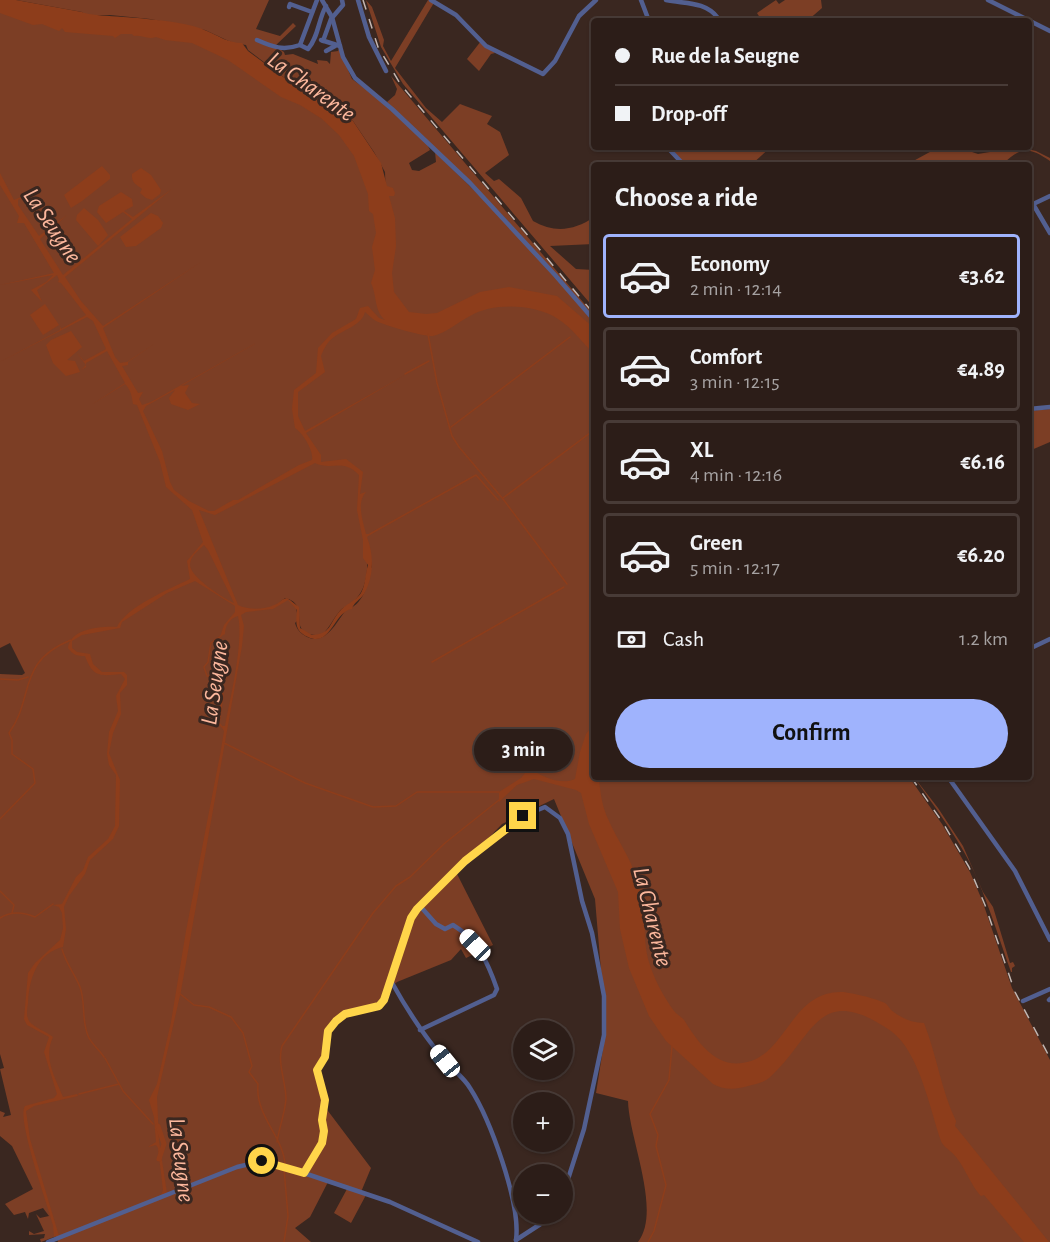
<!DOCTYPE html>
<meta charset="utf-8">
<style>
body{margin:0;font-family:"Alegreya Sans",sans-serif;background:#382a25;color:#f1f3f6;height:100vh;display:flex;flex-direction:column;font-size:22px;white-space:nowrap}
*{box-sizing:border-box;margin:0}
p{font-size:20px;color:#a6a2a2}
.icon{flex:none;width:33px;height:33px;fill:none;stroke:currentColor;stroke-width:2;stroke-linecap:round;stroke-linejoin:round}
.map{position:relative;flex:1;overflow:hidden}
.side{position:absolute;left:591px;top:162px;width:441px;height:618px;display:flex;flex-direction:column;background:#2c1d18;border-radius:6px;box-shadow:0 2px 4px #0004,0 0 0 2px #483b37}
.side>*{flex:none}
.guide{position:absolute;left:591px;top:18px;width:441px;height:132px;border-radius:6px;box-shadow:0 2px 4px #0004,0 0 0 2px #483b37;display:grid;align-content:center;height:132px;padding:0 24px;background:#2c1d18}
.controls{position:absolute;left:513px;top:1020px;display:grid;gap:12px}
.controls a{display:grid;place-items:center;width:60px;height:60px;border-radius:50%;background:#2c1d18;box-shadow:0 2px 4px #0004,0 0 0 2px #483b37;font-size:30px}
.end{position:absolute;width:27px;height:27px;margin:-14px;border:8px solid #ffd54a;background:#111;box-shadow:0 0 0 3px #111}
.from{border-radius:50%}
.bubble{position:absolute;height:42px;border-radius:21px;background:#2c1d18;box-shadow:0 2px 4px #0004,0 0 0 2px #483b37;font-size:20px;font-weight:600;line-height:42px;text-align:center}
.car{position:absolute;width:18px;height:36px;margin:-18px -9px;border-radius:8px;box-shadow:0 0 4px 2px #0007;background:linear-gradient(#fff 24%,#345 0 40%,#fff 0 76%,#345 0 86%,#fff 0)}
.guide b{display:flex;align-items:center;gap:21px;height:57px;font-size:22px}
.guide b+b{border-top:2px solid #483b37}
.guide i{width:15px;height:15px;background:#f1f3f6}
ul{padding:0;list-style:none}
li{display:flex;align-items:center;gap:18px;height:84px;margin:0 12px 9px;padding:0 12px;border:3px solid #483b37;border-radius:6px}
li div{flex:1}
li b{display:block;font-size:22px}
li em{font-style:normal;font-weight:600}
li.on{border-color:#9fb3fd}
li>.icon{width:54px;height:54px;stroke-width:1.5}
h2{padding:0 24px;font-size:27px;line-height:72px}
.pay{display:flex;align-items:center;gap:15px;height:66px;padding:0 24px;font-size:22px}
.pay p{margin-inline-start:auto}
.button{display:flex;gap:12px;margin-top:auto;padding:12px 24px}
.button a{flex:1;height:69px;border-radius:36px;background:#9fb3fd;color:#111;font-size:24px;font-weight:600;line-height:69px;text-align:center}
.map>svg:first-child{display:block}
</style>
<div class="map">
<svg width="1050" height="1242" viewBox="0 0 1050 1242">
<rect width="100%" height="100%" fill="#3a2720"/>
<g fill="#7c3e25" fill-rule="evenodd">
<path d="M 16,0 L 269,0 L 256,29 L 280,36 L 293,23 L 296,26 L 275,46 L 284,52 L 285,55 L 293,54 L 318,64 L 317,60 L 327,61 L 330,64 L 331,52 L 338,51 L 339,49 L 352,79 L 379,99 L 427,144 L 430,150 L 409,163 L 412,170 L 419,171 L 436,162 L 435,152 L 485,201 L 481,194 L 387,102 L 395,95 L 397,89 L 391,76 L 594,315 L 594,317 L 502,215 L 489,206 L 547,267 L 594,323 L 594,777 L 909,777 L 942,824 L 970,872 L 982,900 L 1012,988 L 1050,1060 L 1050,1242 L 638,1242 C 662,1211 629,1139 628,1101 L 596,1093 L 606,1030 L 595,899 L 554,799 L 502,824 L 456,872 L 493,945 L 466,958 L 461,949 L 451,960 L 397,982 L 391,987 L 386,1000 L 380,1008 L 343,1017 L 328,1033 L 327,1052 L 319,1071 L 325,1097 L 325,1107 L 371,1168 L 361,1192 L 366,1195 L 351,1223 L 334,1213 L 347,1189 L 328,1182 L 310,1217 L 295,1228 L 311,1242 L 58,1242 L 55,1233 L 54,1237 L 41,1242 L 40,1239 L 44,1238 L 45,1234 L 29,1235 L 29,1231 L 34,1234 L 44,1231 L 36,1214 L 40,1218 L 49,1216 L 43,1208 L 29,1213 L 28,1219 L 25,1212 L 14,1215 L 5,1204 L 33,1189 L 12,1146 L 0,1136 L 0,1111 L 5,1113 L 3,1117 L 11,1115 L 0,1069 L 4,1068 L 0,1054 L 0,674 L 22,675 L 25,673 L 10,643 L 0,648 L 0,12 L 47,23 L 188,39 L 222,53 L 335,127 L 365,170 L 379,228 L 380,299 L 390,319 L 385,172 L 374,152 L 353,121 L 329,102 L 286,79 L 248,50 L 246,45 L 233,43 L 205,30 L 150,19 L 110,15 L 85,15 L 82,12 ZM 370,556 L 372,567 L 369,570 C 369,585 362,606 346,610 C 337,621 326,646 307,637 C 301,634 297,630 295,623 L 298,620 L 296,606 L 290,600 L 283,600 L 275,606 L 285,598 C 314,605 282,637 322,635 C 330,627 333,619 339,612 C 342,607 350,605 354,601 C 366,590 368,572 367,558 Z"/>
<path d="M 366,0 L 372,7 L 384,40 L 383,46 L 391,61 L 428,0 L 435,1 L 395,68 L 426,108 L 442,122 L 460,104 L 492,116 L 487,124 L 500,132 L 509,155 L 485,173 L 494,181 L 499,179 L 521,198 L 533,221 C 554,233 574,231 594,217 L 594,230 L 589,234 L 594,237 L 594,244 L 550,246 L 576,269 L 594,270 L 594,289 L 592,289 L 594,291 L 594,308 L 403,84 L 381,47 Z"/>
<polygon points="776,0 779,4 785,0 821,0 822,8 807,21 762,21 757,13"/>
<polygon points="481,41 495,53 491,54 479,71 467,59"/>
<polygon points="669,147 771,147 751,165 686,165"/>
<path d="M 939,147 L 957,147 L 978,154 L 1019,147 L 1036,151 L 1050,158 L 1050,161 C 1028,146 1020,147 1002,165 L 906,165 Z"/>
<polygon points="1050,409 1050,442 1029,451 1029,411"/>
<path d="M 914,777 L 938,808 L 963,846 L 983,892 L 993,907 L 1010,963 L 1013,962 L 1015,966 L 1012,968 L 1012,972 L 1011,972 C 998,936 987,898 970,863 C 954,832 933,805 914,777 Z"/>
</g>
<g fill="#8d3d1b" fill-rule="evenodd">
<path d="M 0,0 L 16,0 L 82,12 C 87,16 136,17 147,19 C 165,21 190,23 207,31 C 219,36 228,43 242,43 L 248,51 L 286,79 L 329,102 L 353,121 L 381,163 L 387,186 L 393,188 L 395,193 L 394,196 L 389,196 L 395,218 L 396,246 L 392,273 L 394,292 L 409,312 L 426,314 L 437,313 L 480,292 L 509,287 L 557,296 L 594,328 L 594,354 C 582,342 572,328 558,319 C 536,304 493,302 470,316 C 458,322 446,333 433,336 C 424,337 384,325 376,321 C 371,318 369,315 365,312 C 361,328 337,330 327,344 C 325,347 322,353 321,356 L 325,372 L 298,392 L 298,416 L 305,431 L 405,375 L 306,433 L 321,455 L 321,462 L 346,459 L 363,472 L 360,494 L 366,492 C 356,503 363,521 366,534 L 371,534 L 367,537 C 374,556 374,576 364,594 C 360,600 354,602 352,609 C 334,611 331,648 308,637 C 294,631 296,622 297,610 L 288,600 L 273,609 L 246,612 L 241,615 L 244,626 L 242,646 L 181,991 L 157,1097 L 159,1141 L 167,1193 L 161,1195 L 163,1190 L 158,1148 L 156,1145 L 148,1147 L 156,1142 L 154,1117 L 149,1100 L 157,1084 L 171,1022 L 186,931 L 220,755 L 224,731 L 221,726 L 225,726 C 230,699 244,642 238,616 C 230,618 225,626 225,634 L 220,637 L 224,625 L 235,612 L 235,606 L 195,581 L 167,593 L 122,622 L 120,628 L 82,635 L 72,641 L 72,648 L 77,652 L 90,654 L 93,664 L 102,672 L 124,672 L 127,675 L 127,685 L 120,693 L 121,714 L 113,733 L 109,753 L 120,780 L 119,826 L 113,839 L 90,860 L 85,874 L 69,896 L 64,907 L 66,929 L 63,947 C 37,953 29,979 28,1003 C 27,1009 26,1016 29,1021 C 34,1028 46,1031 53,1037 C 43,1058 55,1077 63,1097 L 77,1094 L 78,1096 L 34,1106 L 26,1111 L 30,1139 L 59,1236 L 54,1237 L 53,1225 C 48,1205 16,1118 25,1106 L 54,1098 L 57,1094 L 44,1052 L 49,1037 L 27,1025 L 24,1019 L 28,973 L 35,963 L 60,940 L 63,928 L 62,913 L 59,907 L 53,905 L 62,904 L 76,877 L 83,870 L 88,857 L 108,839 L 115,826 L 116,775 L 109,765 L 107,754 L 109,732 L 118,711 L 116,696 L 125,679 L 121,674 C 101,676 93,678 85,656 C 77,656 73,655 68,648 C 70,629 100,626 117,627 C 127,606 170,589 190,579 L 187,561 L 203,542 L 192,510 L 166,487 L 160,462 L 137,405 L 133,404 C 132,397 131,390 125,384 L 91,405 L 125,383 L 107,351 L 86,363 L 86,367 L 81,370 L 86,365 L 77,353 L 84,361 L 106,349 L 93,321 L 87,317 L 0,362 L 60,330 L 60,326 L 61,329 L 86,315 L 61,283 L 58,282 L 59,280 L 57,275 L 37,290 L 42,302 L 31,290 L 46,282 L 53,275 L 0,285 L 54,273 L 24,223 L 17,223 L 19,216 L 0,185 L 0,173 L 14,200 L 33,192 L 18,200 L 18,205 L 39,236 L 67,215 L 40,239 L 63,275 L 132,219 L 123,212 L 106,223 L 97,212 L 99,206 L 121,192 L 132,199 L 133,206 L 124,211 L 133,217 L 172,189 L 65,277 L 81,301 L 103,326 L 201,262 L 103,328 L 115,357 L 120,363 L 127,362 L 154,344 L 128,362 L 128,365 L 122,366 L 138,393 L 143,392 L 139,399 L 142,405 L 151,402 L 258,342 L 181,386 L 189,385 L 185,393 L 192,403 L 200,404 L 188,410 L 171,404 L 169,398 L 175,390 L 146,406 L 143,411 L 162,451 L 170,482 L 174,490 L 189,501 L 209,511 L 214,511 L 233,500 L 238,500 L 299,465 L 312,460 C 314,451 303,433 295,428 L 292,409 L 294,390 L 316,373 L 318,348 L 332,333 L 356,319 L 360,308 L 368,306 L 379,318 L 385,320 C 374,311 377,295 371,283 L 375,270 L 372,247 L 376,233 L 373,214 L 369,211 L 368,194 L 354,156 L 339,135 L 322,119 L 300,105 L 281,97 L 228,60 L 192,43 L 165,40 L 156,37 C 148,40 142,35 134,36 L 132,34 L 121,34 L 115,38 L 113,36 L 65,32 L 62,28 L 59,31 L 42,24 L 33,25 L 0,13 ZM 315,463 C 331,471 343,458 359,475 L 357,510 L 363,540 L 363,558 L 368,565 C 365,574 366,584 361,593 C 355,602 345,604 339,612 C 329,624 331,634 312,635 L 300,628 L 299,607 L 287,598 C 281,599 280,603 274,605 C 264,610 248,610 238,605 L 199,510 L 215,515 ZM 204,545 L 208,550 L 234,603 C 223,598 190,577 190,565 C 190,556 199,550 204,545 Z"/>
<polygon points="102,166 110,175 110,179 82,201 71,208 64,195"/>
<path d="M 141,168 L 151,175 L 161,190 L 160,194 L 152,200 L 146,198 L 140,193 L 142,189 C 137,185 131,183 132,174 Z"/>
<polygon points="84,208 98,220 108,235 98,246 76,220 77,215"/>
<polygon points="151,213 158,216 163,223 161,228 136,246 126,247 120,237"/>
<polygon points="45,304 59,325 43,335 30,315"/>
<polygon points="71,331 82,347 67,360 75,361 80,372 66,376 53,363 46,345 51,340"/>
<path d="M 594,724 L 594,777 L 599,777 C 600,792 602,807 609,821 C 617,840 631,858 636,878 C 638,886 641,893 643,900 C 646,920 643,939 648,959 C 653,977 663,996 674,1011 C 677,1015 682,1017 684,1020 C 699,1044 718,1072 751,1061 C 787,1049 793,992 841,992 C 850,992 877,999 885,1003 C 888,1005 889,1008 891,1010 C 901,1018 912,1023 924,1023 C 937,1056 941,1090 956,1121 L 955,1126 L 1049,1242 L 1024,1242 L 984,1195 L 981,1196 C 969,1183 963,1161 950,1151 C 946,1147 943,1146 941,1141 C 930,1109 919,1051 891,1031 C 817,980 814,1038 769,1078 C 763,1083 755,1084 748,1086 C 734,1090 725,1090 713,1084 L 666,1041 L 649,1016 L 629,968 L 620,929 L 618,892 L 589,824 L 581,793 L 576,790 L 534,779 L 517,785 L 499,802 L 499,792 L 521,778 L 529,768 C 541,776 561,786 575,779 L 580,752 L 586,734 Z"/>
</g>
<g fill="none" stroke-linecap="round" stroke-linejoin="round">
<g stroke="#8d3d1b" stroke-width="1.5">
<polyline points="428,334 437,383 452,436 459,447 503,499 567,584"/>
<polyline points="405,374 429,361"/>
<polyline points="451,427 570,337"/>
<polyline points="503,498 594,430"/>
<polyline points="370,534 476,475 498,500"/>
<polyline points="221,636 211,643 208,662 204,667 207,676 215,678 219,691 223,694 219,723 222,727"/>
<polyline points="432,662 564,587"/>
<polyline points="0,679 18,680 28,677"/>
<polyline points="224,743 305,783 373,807 396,806 417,792 499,792"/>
<path d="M 0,819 L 35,783 L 33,769 L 12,754 L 12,740 L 9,733 C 35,697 16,662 71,640"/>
<polyline points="0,891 14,905 12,913"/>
<path d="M 0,918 C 11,911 23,912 35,917 L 53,904"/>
<path d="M 62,949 C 66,964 75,974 80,987 C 86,1003 81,1023 89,1038 C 93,1045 100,1051 104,1057"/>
<path d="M 179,993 L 194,1005 L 209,1007 L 231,1017 L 243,1033 L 252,1066 L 249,1072 L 258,1084 C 255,1116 283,1136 285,1164"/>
<polyline points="105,1058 123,1091 153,1124"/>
<polyline points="79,1094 119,1084"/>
<path d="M 277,1142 C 279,1128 285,1113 286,1099 C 286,1082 277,1063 282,1046 L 373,913 L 396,886 L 410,877 L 445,843 L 499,800"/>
<polyline points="284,1242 288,1216 284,1169"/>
<polyline points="648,1242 654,1231 666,1185 656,1146 658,1135 650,1114 669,1080 672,1046"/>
</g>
<polyline stroke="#8d3d1b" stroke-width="5" points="158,1126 164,1144 159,1159"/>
<g stroke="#525f90" stroke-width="4.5">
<polyline points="322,0 332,17 343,57 355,78 392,109 470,183 555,275 594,320"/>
<polyline points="358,0 369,37 386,71"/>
<polyline points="431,0 456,15 486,46 543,74 555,61 579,16 596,0"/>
<polyline points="641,0 649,21"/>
<path d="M 666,0 C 685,4 705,1 718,18"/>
<polyline points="988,0 1050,31"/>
<polyline points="289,7 290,4 312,12"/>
<path d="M 257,40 C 273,47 283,51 300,45 L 317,0"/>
<polyline points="321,40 340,46"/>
<polyline points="323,41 331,19 343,5 342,0"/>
<path d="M 300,45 L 308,49 C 319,36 318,20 326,6"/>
<polyline points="326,51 335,46"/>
<polyline points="667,147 684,165"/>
<polyline points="1033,204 1050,233"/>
<polyline points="1029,206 1050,196"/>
<polyline points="1029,409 1050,407"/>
<polyline points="1029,649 1050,639"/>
<polyline points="948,777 1015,871 1050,940"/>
<path d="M 420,906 L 436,924 L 445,929 L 453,925 C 478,940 488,963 497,989 L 494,995 L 420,1030"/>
<path d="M 391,981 C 406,1008 422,1033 442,1057 C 450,1068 463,1076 470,1088 C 490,1119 521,1203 516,1240"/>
<polyline points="1049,1000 1050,999"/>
<polyline points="1023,1001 1050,989"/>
<polyline points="304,1173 322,1143 324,1131 322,1120 325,1100 317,1070 325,1057 328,1031 336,1021 345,1014 372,1009 385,1000 411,918 417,909 439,886 501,832 523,816 545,807 560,818 568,834 582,901 592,933 604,996 604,1035 584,1129 562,1198"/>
<polyline points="516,1240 556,1214"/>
<polyline points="48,1242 237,1167 262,1161 283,1166 390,1202 478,1242"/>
</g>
<g stroke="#c4b7b2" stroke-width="1.5" stroke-dasharray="10 10" stroke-linecap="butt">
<polyline points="363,0 378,47 401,85 594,314"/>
<polyline points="911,777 943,823 969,867 985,905 1015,992 1050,1058"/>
</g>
</g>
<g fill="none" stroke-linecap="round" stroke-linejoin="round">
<polyline stroke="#ffd54a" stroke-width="8" points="262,1161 304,1173 322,1143 324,1131 322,1120 325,1100 317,1070 325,1057 328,1031 336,1021 345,1014 379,1006 384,1000 411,918 417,909 465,861 523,816"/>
</g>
<g text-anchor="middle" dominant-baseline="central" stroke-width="6" stroke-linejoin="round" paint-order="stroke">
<g font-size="24" font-style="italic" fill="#fcb79c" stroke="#3a2720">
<text transform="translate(311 87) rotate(36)">La Charente</text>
<text transform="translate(52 226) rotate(56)">La Seugne</text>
<text transform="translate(215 683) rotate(-82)">La Seugne</text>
<text transform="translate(652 917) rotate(76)">La Charente</text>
<text transform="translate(181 1160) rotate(83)">La Seugne</text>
</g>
</g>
</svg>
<div class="controls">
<a><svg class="icon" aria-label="layers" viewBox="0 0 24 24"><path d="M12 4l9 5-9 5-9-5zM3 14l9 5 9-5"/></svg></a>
<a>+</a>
<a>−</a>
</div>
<i class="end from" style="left:262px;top:1161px"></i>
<i class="end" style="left:523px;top:816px"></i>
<div class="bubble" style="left:474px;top:729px;width:99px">3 min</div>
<i class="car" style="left:475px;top:945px;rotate:316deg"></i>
<i class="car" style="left:445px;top:1061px;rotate:321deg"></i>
<div class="guide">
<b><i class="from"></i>Rue de la Seugne</b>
<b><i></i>Drop-off</b>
</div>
<section class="side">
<h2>Choose a ride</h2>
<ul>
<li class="on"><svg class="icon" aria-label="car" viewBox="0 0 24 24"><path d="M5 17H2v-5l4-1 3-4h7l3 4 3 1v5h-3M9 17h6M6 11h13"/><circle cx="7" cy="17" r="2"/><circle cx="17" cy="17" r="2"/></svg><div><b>Economy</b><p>2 min · 12:14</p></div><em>€3.62</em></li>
<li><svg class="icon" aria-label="car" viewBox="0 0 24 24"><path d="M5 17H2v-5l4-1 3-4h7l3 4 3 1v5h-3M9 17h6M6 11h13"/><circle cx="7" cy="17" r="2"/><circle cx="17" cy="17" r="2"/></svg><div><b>Comfort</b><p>3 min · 12:15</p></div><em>€4.89</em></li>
<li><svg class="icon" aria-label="car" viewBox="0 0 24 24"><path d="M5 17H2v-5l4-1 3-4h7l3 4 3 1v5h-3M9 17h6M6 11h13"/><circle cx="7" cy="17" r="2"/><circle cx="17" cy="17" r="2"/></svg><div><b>XL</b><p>4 min · 12:16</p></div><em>€6.16</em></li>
<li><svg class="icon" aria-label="car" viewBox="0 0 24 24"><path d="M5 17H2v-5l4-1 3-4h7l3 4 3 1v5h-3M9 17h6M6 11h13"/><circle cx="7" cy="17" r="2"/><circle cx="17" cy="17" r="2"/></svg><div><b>Green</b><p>5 min · 12:17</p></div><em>€6.20</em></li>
</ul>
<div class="pay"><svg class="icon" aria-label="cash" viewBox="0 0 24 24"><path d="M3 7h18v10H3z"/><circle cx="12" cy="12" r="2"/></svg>Cash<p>1.2 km</p></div>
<div class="button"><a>Confirm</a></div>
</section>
</div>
